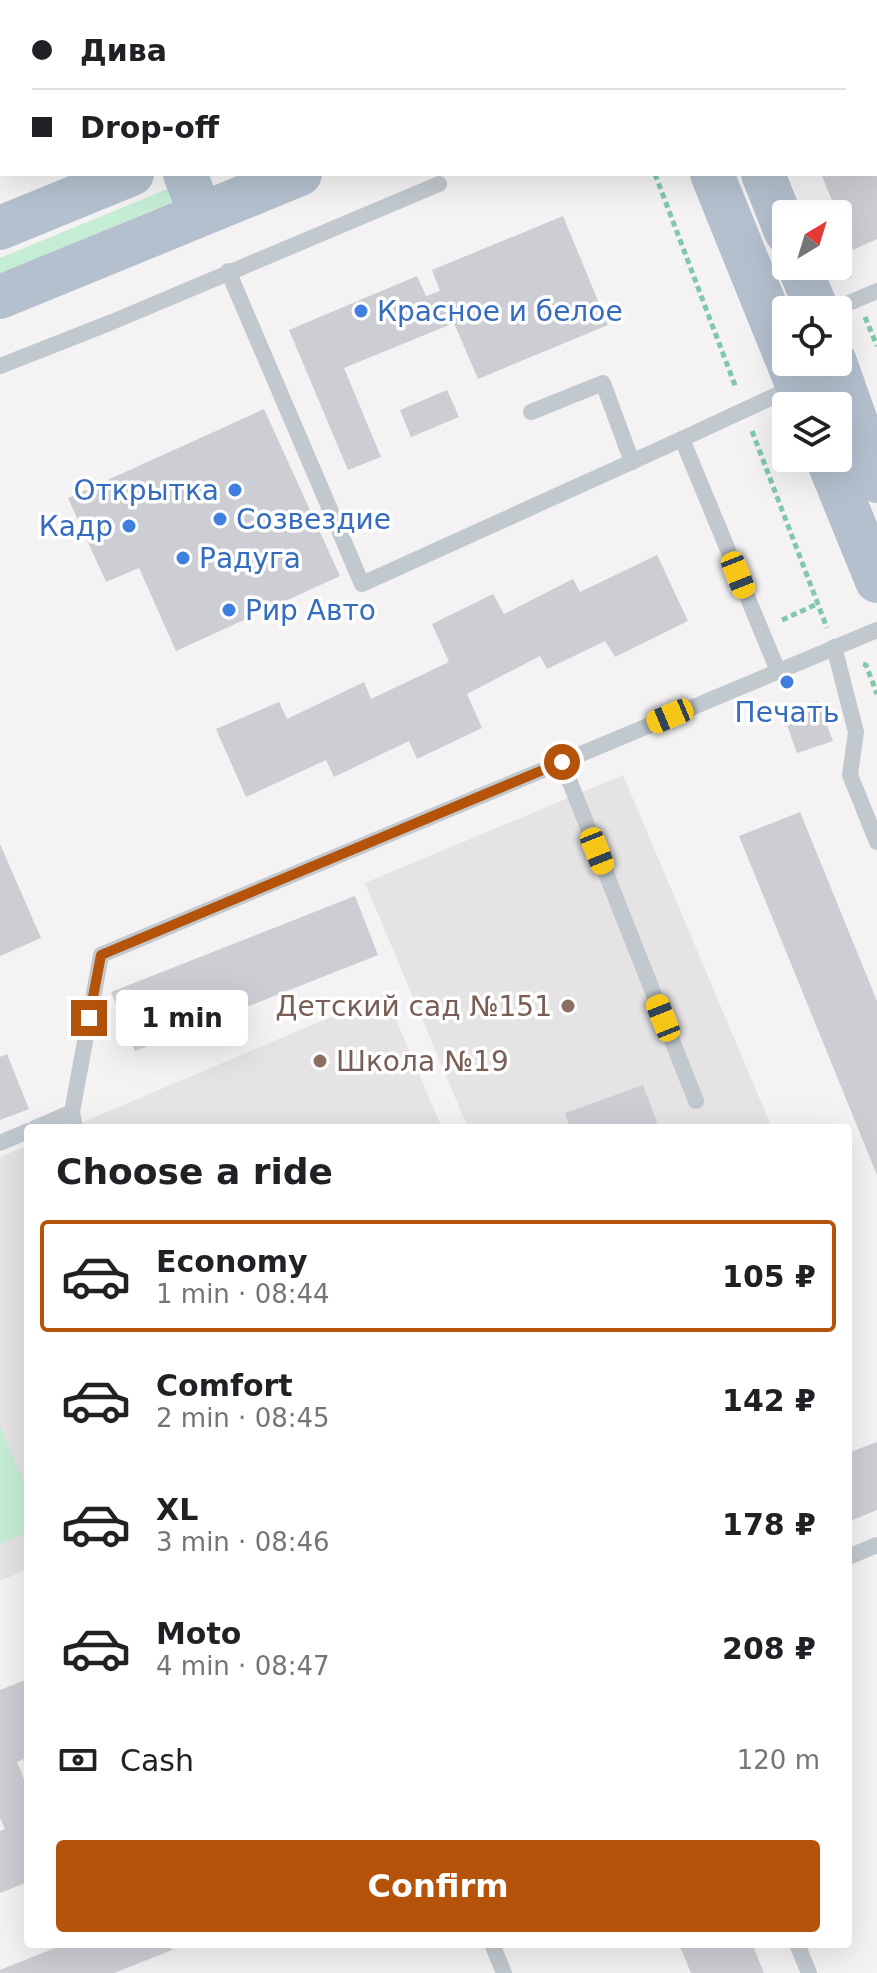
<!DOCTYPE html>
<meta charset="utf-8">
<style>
body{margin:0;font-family:"DejaVu Sans",sans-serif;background:#f6f6f6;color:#202124;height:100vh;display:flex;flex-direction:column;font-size:30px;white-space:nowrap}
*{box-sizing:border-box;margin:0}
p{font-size:26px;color:#757577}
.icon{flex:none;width:44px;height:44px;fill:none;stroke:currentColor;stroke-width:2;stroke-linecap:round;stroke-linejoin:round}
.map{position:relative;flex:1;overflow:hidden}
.details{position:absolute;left:24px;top:1124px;width:828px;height:824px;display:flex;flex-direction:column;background:#fff;border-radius:8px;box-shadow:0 8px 32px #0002}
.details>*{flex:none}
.banner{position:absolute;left:0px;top:0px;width:878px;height:176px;box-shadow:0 8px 32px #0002;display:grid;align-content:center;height:176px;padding:0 32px;background:#fff}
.needle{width:52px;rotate:38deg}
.fabs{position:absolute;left:772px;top:200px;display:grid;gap:16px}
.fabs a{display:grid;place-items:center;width:80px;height:80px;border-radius:8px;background:#fff;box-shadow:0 8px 32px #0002;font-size:40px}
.end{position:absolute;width:36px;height:36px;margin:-18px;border:10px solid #b45309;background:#fff;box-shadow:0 0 0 4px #fff}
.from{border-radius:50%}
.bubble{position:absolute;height:56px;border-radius:8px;background:#fff;box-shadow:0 8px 32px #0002;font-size:26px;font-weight:700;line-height:56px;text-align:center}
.car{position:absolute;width:24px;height:48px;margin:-24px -12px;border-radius:10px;box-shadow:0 0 6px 2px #0007;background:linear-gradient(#f5c518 24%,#345 0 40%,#f5c518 0 76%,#345 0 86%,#f5c518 0)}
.banner b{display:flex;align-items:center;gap:28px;height:76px;font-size:30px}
.banner b+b{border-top:2px solid #e0e0e0}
.banner i{width:20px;height:20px;background:#202124}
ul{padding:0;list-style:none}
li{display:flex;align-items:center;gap:24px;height:112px;margin:0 16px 12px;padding:0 16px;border:4px solid transparent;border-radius:8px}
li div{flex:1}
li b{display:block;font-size:30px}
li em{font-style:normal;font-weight:700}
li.active{border-color:#b45309}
li>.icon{width:72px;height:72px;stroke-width:1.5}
h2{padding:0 32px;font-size:36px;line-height:96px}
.pay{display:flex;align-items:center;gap:20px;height:88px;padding:0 32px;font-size:30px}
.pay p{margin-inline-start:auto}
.primary-button{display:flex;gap:16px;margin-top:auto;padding:16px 32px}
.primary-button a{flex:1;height:92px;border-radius:8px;background:#b45309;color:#fff;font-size:32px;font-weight:700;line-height:92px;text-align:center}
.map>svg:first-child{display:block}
</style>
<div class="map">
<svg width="877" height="1973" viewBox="0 0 877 1973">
<rect width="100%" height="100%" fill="#f4f2f2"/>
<g fill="#e5e3e3">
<polygon points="623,775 772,1128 468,1128 365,883"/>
<polygon points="385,994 442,1128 69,1128"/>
<polygon points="28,1145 28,1569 0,1581 0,1157"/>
</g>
<g fill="#c5edd6">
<polygon points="177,185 182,198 0,274 0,258"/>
<polygon points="0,1426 28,1492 28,1533 0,1544"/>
</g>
<g fill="#ccced4">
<polygon points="821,174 877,174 877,239 853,250"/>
<polygon points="563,216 608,325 478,379 454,323 344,368 381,457 348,470 289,330 417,276 426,296 440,291 432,270"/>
<polygon points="447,390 459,417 411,437 400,410"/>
<polygon points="264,409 340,576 176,651 139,568 106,582 68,498"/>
<polygon points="657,555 688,621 615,657 605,641 547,669 540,656 467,694 482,728 417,759 409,741 334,777 326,760 246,797 216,729 279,702 287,719 364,682 371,699 449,662 432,624 493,594 504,614 573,579 580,592"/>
<polygon points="818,701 833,741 797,753 783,714"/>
<polygon points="800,812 877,1001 877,1175 739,836"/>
<polygon points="0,844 41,938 0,956"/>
<polygon points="355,896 378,955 135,1051 111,992"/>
<polygon points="7,1054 29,1109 0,1120 0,1057"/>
<polygon points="643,1085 659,1128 570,1128 565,1113"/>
<polygon points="877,1442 877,1510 848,1522 848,1453"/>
<polygon points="28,1679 28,1757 17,1762 28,1789 28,1882 0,1893 0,1831 5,1829 0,1818 0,1690"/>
<polygon points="54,1944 169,1944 172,1950 114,1973 0,1973 0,1970 55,1948"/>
<polygon points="679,1944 752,1944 764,1973 691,1973"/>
</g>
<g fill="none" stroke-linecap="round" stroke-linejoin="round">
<g stroke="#7fc9a7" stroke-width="5" stroke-dasharray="6 4" stroke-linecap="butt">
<polyline points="249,2 250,0"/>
<polyline points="396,2 401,0"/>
<polyline points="865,2 870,0"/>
<polyline points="0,168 2,167"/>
<polyline points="655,174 736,388"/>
<polyline points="838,255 849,279"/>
<polyline points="865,317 877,346"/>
<polyline points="752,431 827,628"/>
<polyline points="782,620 817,604"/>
<polyline points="863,664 866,665 877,694"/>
</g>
<g stroke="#c1c9cf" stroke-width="16">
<polyline points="54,0 55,2"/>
<polyline points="109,0 110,2"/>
<polyline points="0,110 2,109"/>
<polyline points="228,271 362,584 682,439 778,671"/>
<polyline points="832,310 877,291"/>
<polyline points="0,366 112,322 439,184"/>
<polyline points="531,412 603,383 632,462"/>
<polyline points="682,439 796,386"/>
<polyline points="834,647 856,732 850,775 877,842"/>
<polyline points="562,762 696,1101"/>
<polyline points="35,1128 72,1112"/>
<polyline points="75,1128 72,1112 101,955 877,630"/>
<polyline points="0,1143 28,1131"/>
<polyline points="848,1557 877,1545"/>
<polyline points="492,1944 504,1973"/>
<polyline points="797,1944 809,1973"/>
</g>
<g stroke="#b4c0ce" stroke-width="44">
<polyline points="643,0 644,2"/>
<polyline points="551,2 556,0"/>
<polyline points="723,2 728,0"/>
<polyline points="185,174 201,214"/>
<polyline points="712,174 786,357"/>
<polyline points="763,174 786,232"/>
<polyline points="0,228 132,174"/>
<polyline points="799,266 817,310"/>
<polyline points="0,297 300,174"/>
<polyline points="788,362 806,406"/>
<polyline points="835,362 877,481"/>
<polyline points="827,458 877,581"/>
</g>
</g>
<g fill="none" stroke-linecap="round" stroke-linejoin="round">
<polyline stroke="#b45309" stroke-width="10" points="89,1018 101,955 562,762"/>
</g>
<g fill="#3f7fe0" stroke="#fff" stroke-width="3">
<circle cx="361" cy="311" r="8"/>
<circle cx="235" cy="490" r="8"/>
<circle cx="220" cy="519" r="8"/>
<circle cx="129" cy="526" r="8"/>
<circle cx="183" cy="558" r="8"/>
<circle cx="229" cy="610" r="8"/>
<circle cx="787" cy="682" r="8"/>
</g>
<g fill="#8d6e63" stroke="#fff" stroke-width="3">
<circle cx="568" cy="1006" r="8"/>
<circle cx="320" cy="1061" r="8"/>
</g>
<g text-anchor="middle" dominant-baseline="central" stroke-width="7" stroke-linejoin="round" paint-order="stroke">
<g font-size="28" fill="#366cbe" stroke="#fff" text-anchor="start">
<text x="377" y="311">Красное и белое</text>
<text x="219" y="490" text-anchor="end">Открытка</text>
<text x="236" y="519">Созвездие</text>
<text x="113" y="526" text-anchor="end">Кадр</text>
<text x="199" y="558">Радуга</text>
<text x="245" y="610">Рир Авто</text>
<text x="787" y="712" text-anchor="middle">Печать</text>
</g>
<g font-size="28" fill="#785e54" stroke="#fff" text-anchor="end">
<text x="552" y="1006">Детский сад №151</text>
<text x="336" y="1061" text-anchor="start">Школа №19</text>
</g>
</g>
</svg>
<div class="fabs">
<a><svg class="needle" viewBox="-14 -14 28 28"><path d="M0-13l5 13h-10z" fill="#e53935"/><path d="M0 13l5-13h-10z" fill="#757577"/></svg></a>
<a><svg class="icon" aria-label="locate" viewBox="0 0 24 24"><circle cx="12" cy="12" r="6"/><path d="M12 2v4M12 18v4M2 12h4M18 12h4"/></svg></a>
<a><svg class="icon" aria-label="layers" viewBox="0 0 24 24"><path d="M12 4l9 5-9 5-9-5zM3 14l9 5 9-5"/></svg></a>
</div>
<i class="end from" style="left:562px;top:762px"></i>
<i class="end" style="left:89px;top:1018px"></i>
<div class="bubble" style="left:116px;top:990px;width:132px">1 min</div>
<i class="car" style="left:738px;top:575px;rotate:158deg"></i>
<i class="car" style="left:670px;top:716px;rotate:247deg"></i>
<i class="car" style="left:597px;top:851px;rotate:158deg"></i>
<i class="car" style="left:663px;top:1018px;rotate:338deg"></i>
<div class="banner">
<b><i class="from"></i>Дива</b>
<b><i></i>Drop-off</b>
</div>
<section class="details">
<h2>Choose a ride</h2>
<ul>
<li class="active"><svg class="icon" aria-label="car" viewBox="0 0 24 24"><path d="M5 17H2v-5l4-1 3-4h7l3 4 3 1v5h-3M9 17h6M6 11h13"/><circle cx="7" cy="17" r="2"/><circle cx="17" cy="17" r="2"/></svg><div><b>Economy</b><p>1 min · 08:44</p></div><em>105 ₽</em></li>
<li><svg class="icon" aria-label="car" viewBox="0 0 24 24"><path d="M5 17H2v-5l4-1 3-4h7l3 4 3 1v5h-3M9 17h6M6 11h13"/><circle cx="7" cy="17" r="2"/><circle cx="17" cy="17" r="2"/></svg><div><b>Comfort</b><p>2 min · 08:45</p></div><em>142 ₽</em></li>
<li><svg class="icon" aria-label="car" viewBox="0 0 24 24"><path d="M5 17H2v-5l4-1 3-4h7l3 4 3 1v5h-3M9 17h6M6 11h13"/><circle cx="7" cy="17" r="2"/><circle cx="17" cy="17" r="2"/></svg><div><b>XL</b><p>3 min · 08:46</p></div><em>178 ₽</em></li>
<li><svg class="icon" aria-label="car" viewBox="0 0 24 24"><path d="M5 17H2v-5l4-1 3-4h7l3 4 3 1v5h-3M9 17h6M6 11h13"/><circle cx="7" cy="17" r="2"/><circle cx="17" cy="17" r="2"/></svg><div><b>Moto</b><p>4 min · 08:47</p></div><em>208 ₽</em></li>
</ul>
<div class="pay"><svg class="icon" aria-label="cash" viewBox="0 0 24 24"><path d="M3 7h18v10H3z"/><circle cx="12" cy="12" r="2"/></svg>Cash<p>120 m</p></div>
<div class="primary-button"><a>Confirm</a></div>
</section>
</div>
